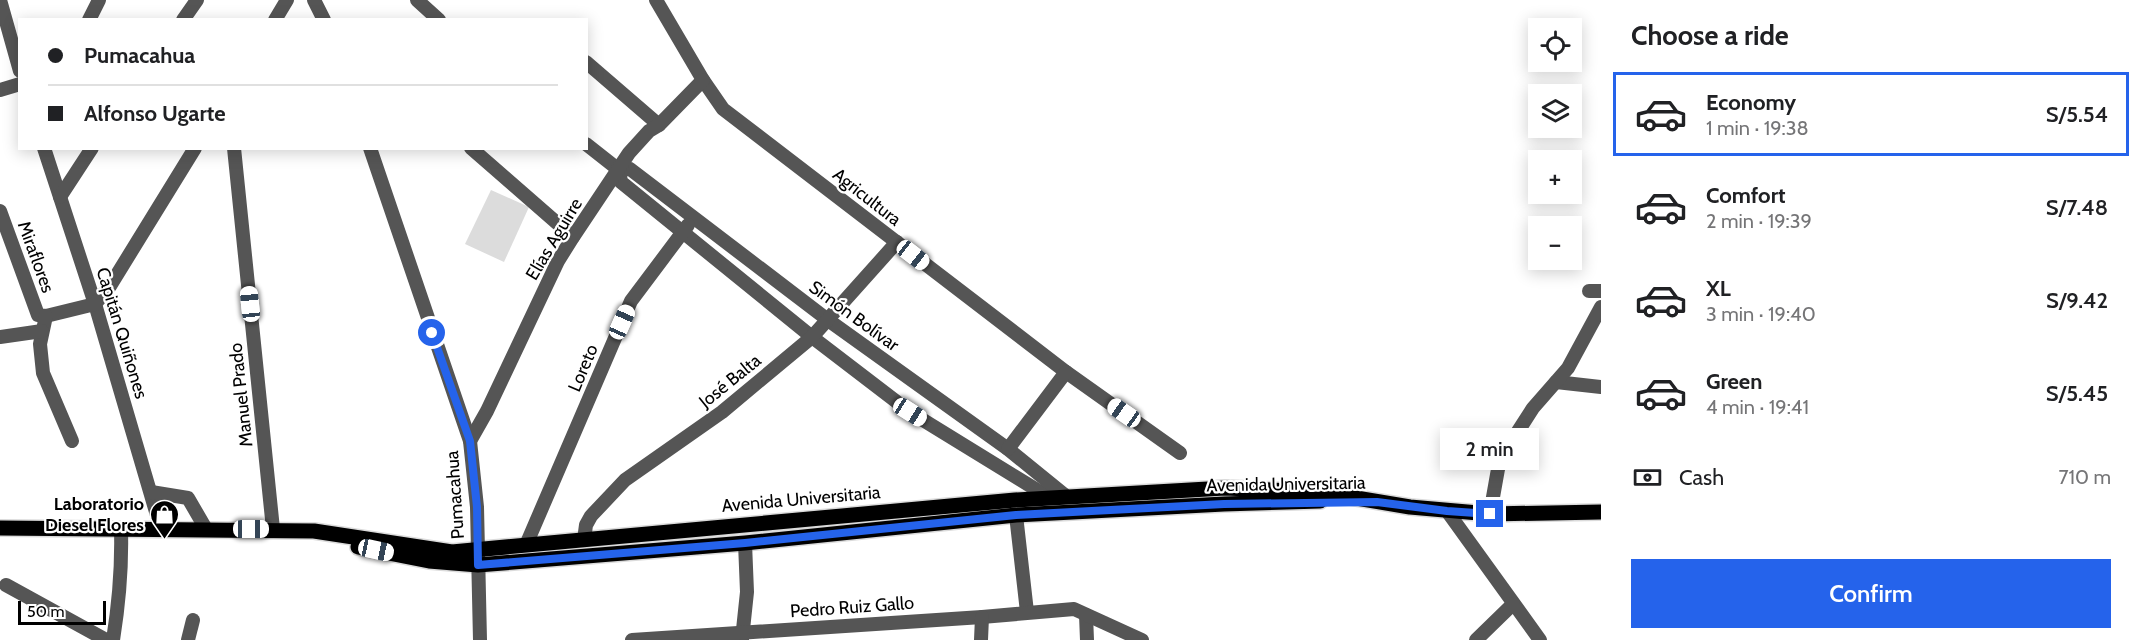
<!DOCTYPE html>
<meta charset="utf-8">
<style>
body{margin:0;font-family:Cabin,sans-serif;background:#f6f6f6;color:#202124;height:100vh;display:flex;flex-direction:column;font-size:22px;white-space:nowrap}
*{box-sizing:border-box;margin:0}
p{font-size:20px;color:#757577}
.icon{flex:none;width:33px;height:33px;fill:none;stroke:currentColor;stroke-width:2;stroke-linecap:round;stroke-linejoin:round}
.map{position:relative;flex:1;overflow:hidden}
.details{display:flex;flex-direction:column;background:#fff;width:540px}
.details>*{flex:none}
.guide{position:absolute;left:18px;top:18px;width:570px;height:132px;border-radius:0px;box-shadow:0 3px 15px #0003;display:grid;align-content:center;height:132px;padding:0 30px;background:#fff}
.fabs{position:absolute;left:1528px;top:18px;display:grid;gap:12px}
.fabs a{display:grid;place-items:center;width:54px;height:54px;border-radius:0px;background:#fff;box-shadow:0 3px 15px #0003;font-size:30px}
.scale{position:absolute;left:18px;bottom:15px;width:88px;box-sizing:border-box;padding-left:6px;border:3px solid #000;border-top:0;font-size:16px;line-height:21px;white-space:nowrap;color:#000;-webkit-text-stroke:4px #fff;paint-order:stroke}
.end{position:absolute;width:27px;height:27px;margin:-14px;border:8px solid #2563eb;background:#fff;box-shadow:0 0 0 3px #fff}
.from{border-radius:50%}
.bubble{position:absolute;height:42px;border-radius:0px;background:#fff;box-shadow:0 3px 15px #0003;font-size:20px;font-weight:600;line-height:42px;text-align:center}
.car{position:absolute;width:18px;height:36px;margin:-18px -9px;border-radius:8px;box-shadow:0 0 4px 2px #0007;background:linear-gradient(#fff 24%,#345 0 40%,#fff 0 76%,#345 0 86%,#fff 0)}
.guide b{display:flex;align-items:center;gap:21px;height:57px;font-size:22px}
.guide b+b{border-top:2px solid #e0e0e0}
.guide i{width:15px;height:15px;background:#202124}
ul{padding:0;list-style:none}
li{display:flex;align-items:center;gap:18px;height:84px;margin:0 12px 9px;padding:0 18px;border:3px solid transparent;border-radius:0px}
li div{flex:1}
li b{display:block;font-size:22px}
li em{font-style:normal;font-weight:600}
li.selected{border-color:#2563eb}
li>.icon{width:54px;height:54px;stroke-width:1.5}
h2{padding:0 30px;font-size:27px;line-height:72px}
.pay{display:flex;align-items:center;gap:15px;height:66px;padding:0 30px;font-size:22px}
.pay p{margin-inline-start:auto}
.cta{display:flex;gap:12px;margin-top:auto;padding:12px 30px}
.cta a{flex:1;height:69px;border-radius:0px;background:#2563eb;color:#fff;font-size:24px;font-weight:600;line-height:69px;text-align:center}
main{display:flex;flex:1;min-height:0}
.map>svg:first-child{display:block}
</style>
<main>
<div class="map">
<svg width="1601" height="640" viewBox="0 0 1601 640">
<rect width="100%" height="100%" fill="#fff"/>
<polygon fill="#dcdcdc" points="491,190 529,207 504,262 465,244"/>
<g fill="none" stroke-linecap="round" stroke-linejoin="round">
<defs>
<g id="major">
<polyline points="0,528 314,531 452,552 1015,500 1225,488 1320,492 1410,507 1490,514 1601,512"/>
<polyline points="358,547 429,561 478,565 745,543 1016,515 1224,504 1320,501"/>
</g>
</defs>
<use href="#major" stroke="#dbdbdb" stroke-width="18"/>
<g stroke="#555" stroke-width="14">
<polyline points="0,0 20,71"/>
<polyline points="314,0 324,20"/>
<polyline points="417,0 439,20"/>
<polyline points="656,0 703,80 723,109 1066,372 1180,453"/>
<polyline points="89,20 99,0"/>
<polyline points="183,20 197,0"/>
<polyline points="275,20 287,0"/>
<polyline points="586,62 659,125"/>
<polyline points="0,90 20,84"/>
<polyline points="586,144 619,170 621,182 812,337 910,412 1050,498"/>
<polyline points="44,148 95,304 161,529"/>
<polyline points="234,148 273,529"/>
<polyline points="370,148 470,441 477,507 480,640"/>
<polyline points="471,148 573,237"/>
<polyline points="619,170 630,169 828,320 1008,449 1067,497"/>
<polyline points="60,197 92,148"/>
<polyline points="0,211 38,315 46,316 95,304 110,286 195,148"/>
<polyline points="1589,291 1601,291"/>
<polyline points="46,316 40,344 43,373 72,441"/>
<polyline points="0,337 42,331"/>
<polyline points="1556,382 1601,387"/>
<polyline points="470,441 487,411 558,261 573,237 629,153 649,131 659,125 703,80"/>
<polyline points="1008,449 1066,372"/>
<polyline points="151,492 188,498 206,529"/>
<polyline points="1447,511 1540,640"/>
<polyline points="1490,514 1498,469 1504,453 1533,408 1568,368 1601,307"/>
<polyline points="1016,515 1027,612"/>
<polyline points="584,540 586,525 591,516 625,480 722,412 812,337 897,242"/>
<polyline points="526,545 631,301 688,225"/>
<polyline points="6,585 106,640"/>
<polyline points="1086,615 1087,640"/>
<polyline points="742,639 747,592 745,543"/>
<path d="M 113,640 C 119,603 122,567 121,530"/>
<polyline points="188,640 193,620"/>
<polyline points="632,640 982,617 1074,609 1142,640"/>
<polyline points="981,640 982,617"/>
<polyline points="1476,640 1513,604"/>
</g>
<use href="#major" stroke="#000" stroke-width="15"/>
</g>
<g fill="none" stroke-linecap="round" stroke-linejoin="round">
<polyline stroke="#2563eb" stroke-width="8" points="432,333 470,441 477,507 478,565 745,543 1016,515 1224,504 1377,502 1447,511 1490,514"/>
</g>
<defs>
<symbol id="shop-pin" viewBox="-11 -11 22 30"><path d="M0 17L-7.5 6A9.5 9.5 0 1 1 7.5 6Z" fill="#000" stroke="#fff"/><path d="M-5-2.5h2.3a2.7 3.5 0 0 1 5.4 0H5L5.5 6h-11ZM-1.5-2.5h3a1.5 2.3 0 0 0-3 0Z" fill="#fff"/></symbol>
</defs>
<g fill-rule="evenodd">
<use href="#shop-pin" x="148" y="498" width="33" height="45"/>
</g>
<g text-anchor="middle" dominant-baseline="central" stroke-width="4.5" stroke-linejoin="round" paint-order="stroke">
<g font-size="18" fill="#000" stroke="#fff">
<text transform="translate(867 197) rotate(38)">Agricultura</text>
<text transform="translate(554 239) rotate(-59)">Elías Aguirre</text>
<text transform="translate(36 257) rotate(70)">Miraflores</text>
<text transform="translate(854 316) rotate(36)">Simón Bolívar</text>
<text transform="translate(122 333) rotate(73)">Capitán Quiñones</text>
<text transform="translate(583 368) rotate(-67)">Loreto</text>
<text transform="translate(730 381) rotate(-39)">José Balta</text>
<text transform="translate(241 395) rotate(-96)">Manuel Prado</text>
<text transform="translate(1286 484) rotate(-1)">Avenida Universitaria</text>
<text transform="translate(455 495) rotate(-94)">Pumacahua</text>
<text transform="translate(801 499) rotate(-5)">Avenida Universitaria</text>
<text transform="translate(852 607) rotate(-4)">Pedro Ruiz Gallo</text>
</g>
<g font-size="18" font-weight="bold" fill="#000" stroke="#fff" text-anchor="end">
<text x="144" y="504">Laboratorio<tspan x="144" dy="21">Diesel Flores</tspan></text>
</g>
</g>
</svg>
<div class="fabs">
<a><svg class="icon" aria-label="locate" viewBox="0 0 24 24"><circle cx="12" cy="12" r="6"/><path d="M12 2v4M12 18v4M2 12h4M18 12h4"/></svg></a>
<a><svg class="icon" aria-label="layers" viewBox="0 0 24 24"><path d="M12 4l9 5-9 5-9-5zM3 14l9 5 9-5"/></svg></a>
<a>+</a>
<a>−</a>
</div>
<div class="scale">50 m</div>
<i class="end from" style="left:432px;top:333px"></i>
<i class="end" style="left:1490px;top:514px"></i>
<div class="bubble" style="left:1440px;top:428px;width:99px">2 min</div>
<i class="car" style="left:913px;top:255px;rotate:128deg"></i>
<i class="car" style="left:250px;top:304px;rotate:354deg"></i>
<i class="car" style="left:622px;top:322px;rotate:24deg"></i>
<i class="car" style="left:910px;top:412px;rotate:122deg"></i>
<i class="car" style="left:1124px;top:413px;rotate:305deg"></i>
<i class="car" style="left:251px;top:529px;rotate:90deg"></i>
<i class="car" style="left:376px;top:550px;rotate:102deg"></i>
<div class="guide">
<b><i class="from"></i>Pumacahua</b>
<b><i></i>Alfonso Ugarte</b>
</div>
</div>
<section class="details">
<h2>Choose a ride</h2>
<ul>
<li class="selected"><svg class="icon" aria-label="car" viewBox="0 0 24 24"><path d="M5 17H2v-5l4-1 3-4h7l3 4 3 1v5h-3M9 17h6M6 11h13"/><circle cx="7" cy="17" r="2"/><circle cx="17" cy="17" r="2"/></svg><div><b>Economy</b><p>1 min · 19:38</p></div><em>S/5.54</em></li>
<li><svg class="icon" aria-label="car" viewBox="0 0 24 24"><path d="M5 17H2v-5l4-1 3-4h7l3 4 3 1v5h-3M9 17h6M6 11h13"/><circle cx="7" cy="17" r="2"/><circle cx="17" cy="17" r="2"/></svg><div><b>Comfort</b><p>2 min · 19:39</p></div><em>S/7.48</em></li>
<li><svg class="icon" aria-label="car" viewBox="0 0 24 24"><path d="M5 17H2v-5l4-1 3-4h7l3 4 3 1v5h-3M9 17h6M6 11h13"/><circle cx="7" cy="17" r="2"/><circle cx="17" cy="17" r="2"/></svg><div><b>XL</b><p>3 min · 19:40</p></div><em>S/9.42</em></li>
<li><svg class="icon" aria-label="car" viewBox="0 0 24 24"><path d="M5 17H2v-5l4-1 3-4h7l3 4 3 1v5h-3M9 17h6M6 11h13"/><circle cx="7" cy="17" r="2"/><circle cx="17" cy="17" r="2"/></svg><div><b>Green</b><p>4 min · 19:41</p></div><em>S/5.45</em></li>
</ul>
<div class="pay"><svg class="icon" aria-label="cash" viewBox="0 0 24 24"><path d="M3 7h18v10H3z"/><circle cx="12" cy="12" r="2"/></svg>Cash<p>710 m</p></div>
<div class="cta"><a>Confirm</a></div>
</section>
</main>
